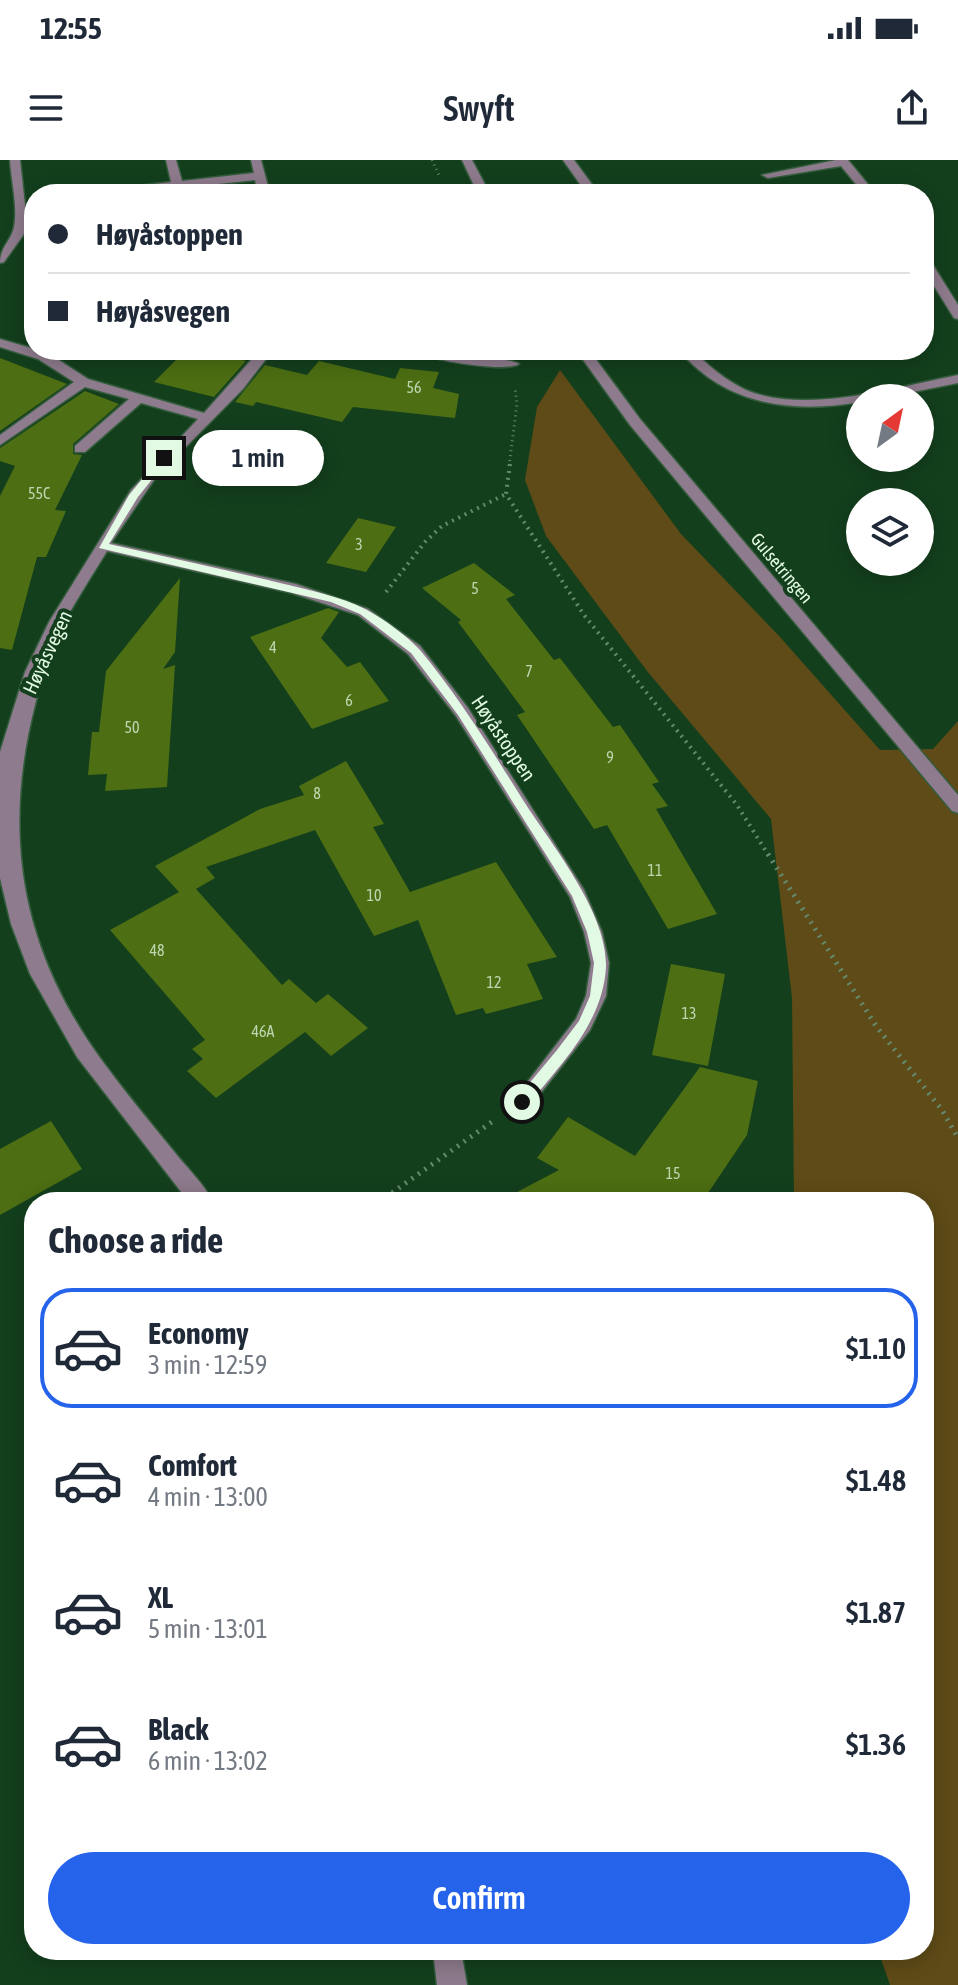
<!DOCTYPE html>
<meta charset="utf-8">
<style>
body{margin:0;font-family:"Asap Condensed",sans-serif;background:#f6f6f7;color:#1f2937;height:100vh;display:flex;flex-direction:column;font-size:30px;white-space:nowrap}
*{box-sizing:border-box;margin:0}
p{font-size:26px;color:#747a83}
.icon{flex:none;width:44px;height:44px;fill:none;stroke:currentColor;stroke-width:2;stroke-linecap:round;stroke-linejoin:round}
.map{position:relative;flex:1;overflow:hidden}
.details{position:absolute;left:24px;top:1032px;width:910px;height:768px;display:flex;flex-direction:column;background:#fff;border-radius:32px;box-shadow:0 4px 20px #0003}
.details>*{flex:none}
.top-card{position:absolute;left:24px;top:24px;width:910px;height:176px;border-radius:32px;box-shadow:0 4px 20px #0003;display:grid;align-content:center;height:176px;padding:0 24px;background:#fff}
.needle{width:52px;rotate:33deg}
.fabs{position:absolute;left:846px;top:224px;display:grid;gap:16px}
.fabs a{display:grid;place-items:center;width:88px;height:88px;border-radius:50%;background:#fff;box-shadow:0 4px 20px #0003;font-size:40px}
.end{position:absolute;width:36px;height:36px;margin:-18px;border:10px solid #e2fae4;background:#111;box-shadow:0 0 0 4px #111}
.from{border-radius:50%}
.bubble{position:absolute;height:56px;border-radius:28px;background:#fff;box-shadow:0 4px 20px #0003;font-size:26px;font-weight:600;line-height:56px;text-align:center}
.top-card b{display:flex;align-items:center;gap:28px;height:76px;font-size:30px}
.top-card b+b{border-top:2px solid #e0e1e3}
.top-card i{width:20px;height:20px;background:#1f2937}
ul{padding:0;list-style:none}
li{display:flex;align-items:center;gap:24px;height:120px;margin:0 16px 12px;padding:0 8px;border:4px solid transparent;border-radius:32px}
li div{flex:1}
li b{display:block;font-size:30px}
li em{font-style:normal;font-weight:600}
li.active{border-color:#2563eb}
li>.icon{width:72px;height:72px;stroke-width:1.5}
h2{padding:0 24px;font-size:36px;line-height:96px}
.cta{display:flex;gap:16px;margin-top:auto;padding:16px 24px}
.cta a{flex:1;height:92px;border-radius:48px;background:#2563eb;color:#fff;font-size:32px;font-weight:600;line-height:92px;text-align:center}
.status{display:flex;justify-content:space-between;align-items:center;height:56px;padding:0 40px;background:#fff;direction:ltr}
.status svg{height:22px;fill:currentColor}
header{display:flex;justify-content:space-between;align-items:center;height:104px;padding:0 24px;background:#fff;font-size:36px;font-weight:600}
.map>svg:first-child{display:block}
</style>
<div class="status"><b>12:55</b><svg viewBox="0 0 49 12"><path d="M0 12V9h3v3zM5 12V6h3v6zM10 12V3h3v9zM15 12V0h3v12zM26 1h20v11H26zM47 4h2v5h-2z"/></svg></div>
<header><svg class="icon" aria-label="menu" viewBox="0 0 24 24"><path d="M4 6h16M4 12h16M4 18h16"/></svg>Swyft<svg class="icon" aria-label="share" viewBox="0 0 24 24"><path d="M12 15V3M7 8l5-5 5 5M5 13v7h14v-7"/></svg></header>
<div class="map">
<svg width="958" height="1825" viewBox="0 0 958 1825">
<rect width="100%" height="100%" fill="#133f1d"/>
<polygon fill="#5e4b17" points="560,210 681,374 780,477 880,590 933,589 958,561 958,1825 890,1825 878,1790 924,1790 924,1042 794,1042 792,838 771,659 647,511 546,376 525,320 537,247"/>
<g fill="#4d6e13">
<polygon points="186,190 200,190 246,201 214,237 154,222"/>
<polygon points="0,198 67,224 0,271"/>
<polygon points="319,201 395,219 400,208 439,212 433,228 459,234 455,258 353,247 342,262 256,242 253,246 235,242 265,205 307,215"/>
<polygon points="85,231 119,244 73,284 73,294 82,295 55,350 66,351 46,397 37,397 12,490 0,488 0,336 15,306 0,301 0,288"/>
<polygon points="358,358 396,367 366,412 326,403"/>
<polygon points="474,403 515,435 506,439 554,500 560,498 613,567 620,565 659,622 652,624 668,646 656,649 717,754 668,769 607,665 594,669 517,555 525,552 458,462 461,460 422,428"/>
<polygon points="180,418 175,492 163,509 175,505 167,627 105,631 107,614 88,615 92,572 99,572 106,511"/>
<polygon points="328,448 339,452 321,478 347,507 360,502 389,541 312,569 250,477"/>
<polygon points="346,601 384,664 373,667 410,732 496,702 557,797 527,804 543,839 486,854 483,848 456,855 418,760 374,776 315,670 206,707 215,718 196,729 282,825 289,819 316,843 328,834 368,868 331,896 305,872 216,938 187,911 203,899 192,889 205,880 110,770 179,732 155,706 260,649 304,635 299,626"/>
<polygon points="671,804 725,814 708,906 652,895"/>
<polygon points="700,907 758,921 747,975 702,1042 498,1042 559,1010 537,998 568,957 635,996"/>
<polygon points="51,961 82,1009 0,1055 0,989"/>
</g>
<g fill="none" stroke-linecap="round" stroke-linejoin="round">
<defs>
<g id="minor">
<path d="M 10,0 L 20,0 L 27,63 L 24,74 L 4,102 L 0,103 C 0,87 11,81 14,67 C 18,47 11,20 10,0 Z"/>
<polygon points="166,0 176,0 182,21 254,13 251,0 261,0 270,34 258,34 255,20 127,34 90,34 96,31 171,22"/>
<polygon points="462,0 472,0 490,34 478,34"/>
<polygon points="563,0 574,0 599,34 587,34"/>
<polygon points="836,0 848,0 876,34 864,34 841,6 768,18 762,15"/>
<polygon points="924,96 928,97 958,145 958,159 954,158 924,110"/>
<path d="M 0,179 L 48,193 L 88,219 L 204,253 L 260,190 L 273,190 L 243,229 L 156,317 L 111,383 L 296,424 L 368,449 L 420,486 L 468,548 L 584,730 L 602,772 L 609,803 L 606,836 L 590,870 L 529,948 L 522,951 L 515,948 L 512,942 L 576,859 L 586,836 L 591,803 L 584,772 L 570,737 L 456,556 L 408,494 L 358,455 L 292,433 L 107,391 C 89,421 69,450 55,481 C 0,631 4,765 100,898 C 124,931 150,962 176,994 C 188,1009 204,1024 213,1042 L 189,1042 L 77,897 L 30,814 L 11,764 L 0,718 L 0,592 L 25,512 L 49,462 L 131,330 L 198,259 L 141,243 L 85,292 L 75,292 L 75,286 L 129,239 L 85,227 L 0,285 L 0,275 L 74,222 L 38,199 L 0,187 Z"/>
<path d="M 412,190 C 428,190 511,198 519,204 C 506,213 426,200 412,190 Z"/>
<polygon points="576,190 589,190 640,259 958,635 958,653 952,651 630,265"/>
<path d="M 679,190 L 692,190 C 709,206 725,220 746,230 C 806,255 897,227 958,215 L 958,223 L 883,238 L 860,238 L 860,242 C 792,254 725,245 679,190 Z"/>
<polygon points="433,1790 461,1790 467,1825 437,1825"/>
</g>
</defs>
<use href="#minor" stroke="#345d3d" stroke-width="3"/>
<g stroke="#65896c" stroke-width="3" stroke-dasharray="1 4" stroke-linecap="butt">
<polyline points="432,0 439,15"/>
<polyline points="509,306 517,244 515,228"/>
</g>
<g stroke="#65896c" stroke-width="4" stroke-dasharray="2 5" stroke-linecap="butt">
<polyline points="510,304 506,334 584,455 737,645 769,696"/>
<polyline points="386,432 425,382 442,366 506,334"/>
</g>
<g stroke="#65896c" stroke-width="5" stroke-dasharray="2 6" stroke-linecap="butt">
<polyline points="768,694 876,866 942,950 958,978"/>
<polyline points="379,1042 496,959"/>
</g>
<use href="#minor" fill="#8e7b8d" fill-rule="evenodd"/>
</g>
<path fill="#e2fae4" d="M 161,296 L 169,298 L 138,337 L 109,384 C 166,397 223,409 280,423 C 309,430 340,436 367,450 C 385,460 406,475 420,490 C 459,537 491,589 523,640 C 551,684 608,753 606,807 C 603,863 561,904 527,946 L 517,946 L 517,938 L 557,890 L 579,861 L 590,836 L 594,803 L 587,772 L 572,736 L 458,555 L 411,493 L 360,454 L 331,442 L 99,388 L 129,335 Z"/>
<g text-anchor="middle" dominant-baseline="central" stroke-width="8" stroke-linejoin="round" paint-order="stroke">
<g font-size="16" fill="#bdd7b0">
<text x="414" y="227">56</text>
<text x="39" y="333">55C</text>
<text x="359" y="384">3</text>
<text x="475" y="428">5</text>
<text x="273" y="487">4</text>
<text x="529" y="511">7</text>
<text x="349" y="540">6</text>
<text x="132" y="567">50</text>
<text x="610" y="597">9</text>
<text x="317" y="633">8</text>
<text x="655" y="710">11</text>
<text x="374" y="735">10</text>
<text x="157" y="790">48</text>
<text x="494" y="822">12</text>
<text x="689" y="853">13</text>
<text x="263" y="871">46A</text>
<text x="673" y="1013">15</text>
</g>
<g font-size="18" fill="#e2fae4" stroke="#133f1d">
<text transform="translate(782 408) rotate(50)">Gulsetringen</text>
</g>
<g font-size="20" fill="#e2fae4" stroke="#133f1d">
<text transform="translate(47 492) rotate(-65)">Høyåsvegen</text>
<text transform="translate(504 578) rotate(56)">Høyåstoppen</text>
</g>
</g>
</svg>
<div class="fabs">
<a><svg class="needle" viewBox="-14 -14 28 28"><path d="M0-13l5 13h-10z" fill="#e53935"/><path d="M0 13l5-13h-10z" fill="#747a83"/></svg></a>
<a><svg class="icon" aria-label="layers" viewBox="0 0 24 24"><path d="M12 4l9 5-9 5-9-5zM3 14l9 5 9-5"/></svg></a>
</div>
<i class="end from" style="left:522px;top:942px"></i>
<i class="end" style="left:164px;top:298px"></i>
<div class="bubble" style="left:192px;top:270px;width:132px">1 min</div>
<div class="top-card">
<b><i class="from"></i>Høyåstoppen</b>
<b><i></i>Høyåsvegen</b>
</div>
<section class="details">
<h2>Choose a ride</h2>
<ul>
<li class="active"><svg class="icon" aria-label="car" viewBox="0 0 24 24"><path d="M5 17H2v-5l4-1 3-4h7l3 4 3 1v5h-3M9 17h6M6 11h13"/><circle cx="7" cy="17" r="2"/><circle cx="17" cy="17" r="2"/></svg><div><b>Economy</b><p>3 min · 12:59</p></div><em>$1.10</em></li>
<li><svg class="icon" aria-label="car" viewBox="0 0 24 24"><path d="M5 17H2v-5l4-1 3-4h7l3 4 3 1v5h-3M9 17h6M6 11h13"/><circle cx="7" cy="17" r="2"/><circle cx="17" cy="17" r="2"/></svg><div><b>Comfort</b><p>4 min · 13:00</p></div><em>$1.48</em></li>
<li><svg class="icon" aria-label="car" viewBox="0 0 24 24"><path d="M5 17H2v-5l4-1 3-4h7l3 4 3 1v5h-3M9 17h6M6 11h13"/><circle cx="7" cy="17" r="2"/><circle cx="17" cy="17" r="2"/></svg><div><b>XL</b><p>5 min · 13:01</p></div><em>$1.87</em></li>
<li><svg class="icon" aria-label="car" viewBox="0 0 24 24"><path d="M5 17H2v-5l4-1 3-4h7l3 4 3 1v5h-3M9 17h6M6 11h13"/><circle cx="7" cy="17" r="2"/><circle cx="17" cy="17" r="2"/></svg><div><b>Black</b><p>6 min · 13:02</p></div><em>$1.36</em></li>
</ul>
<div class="cta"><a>Confirm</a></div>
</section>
</div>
